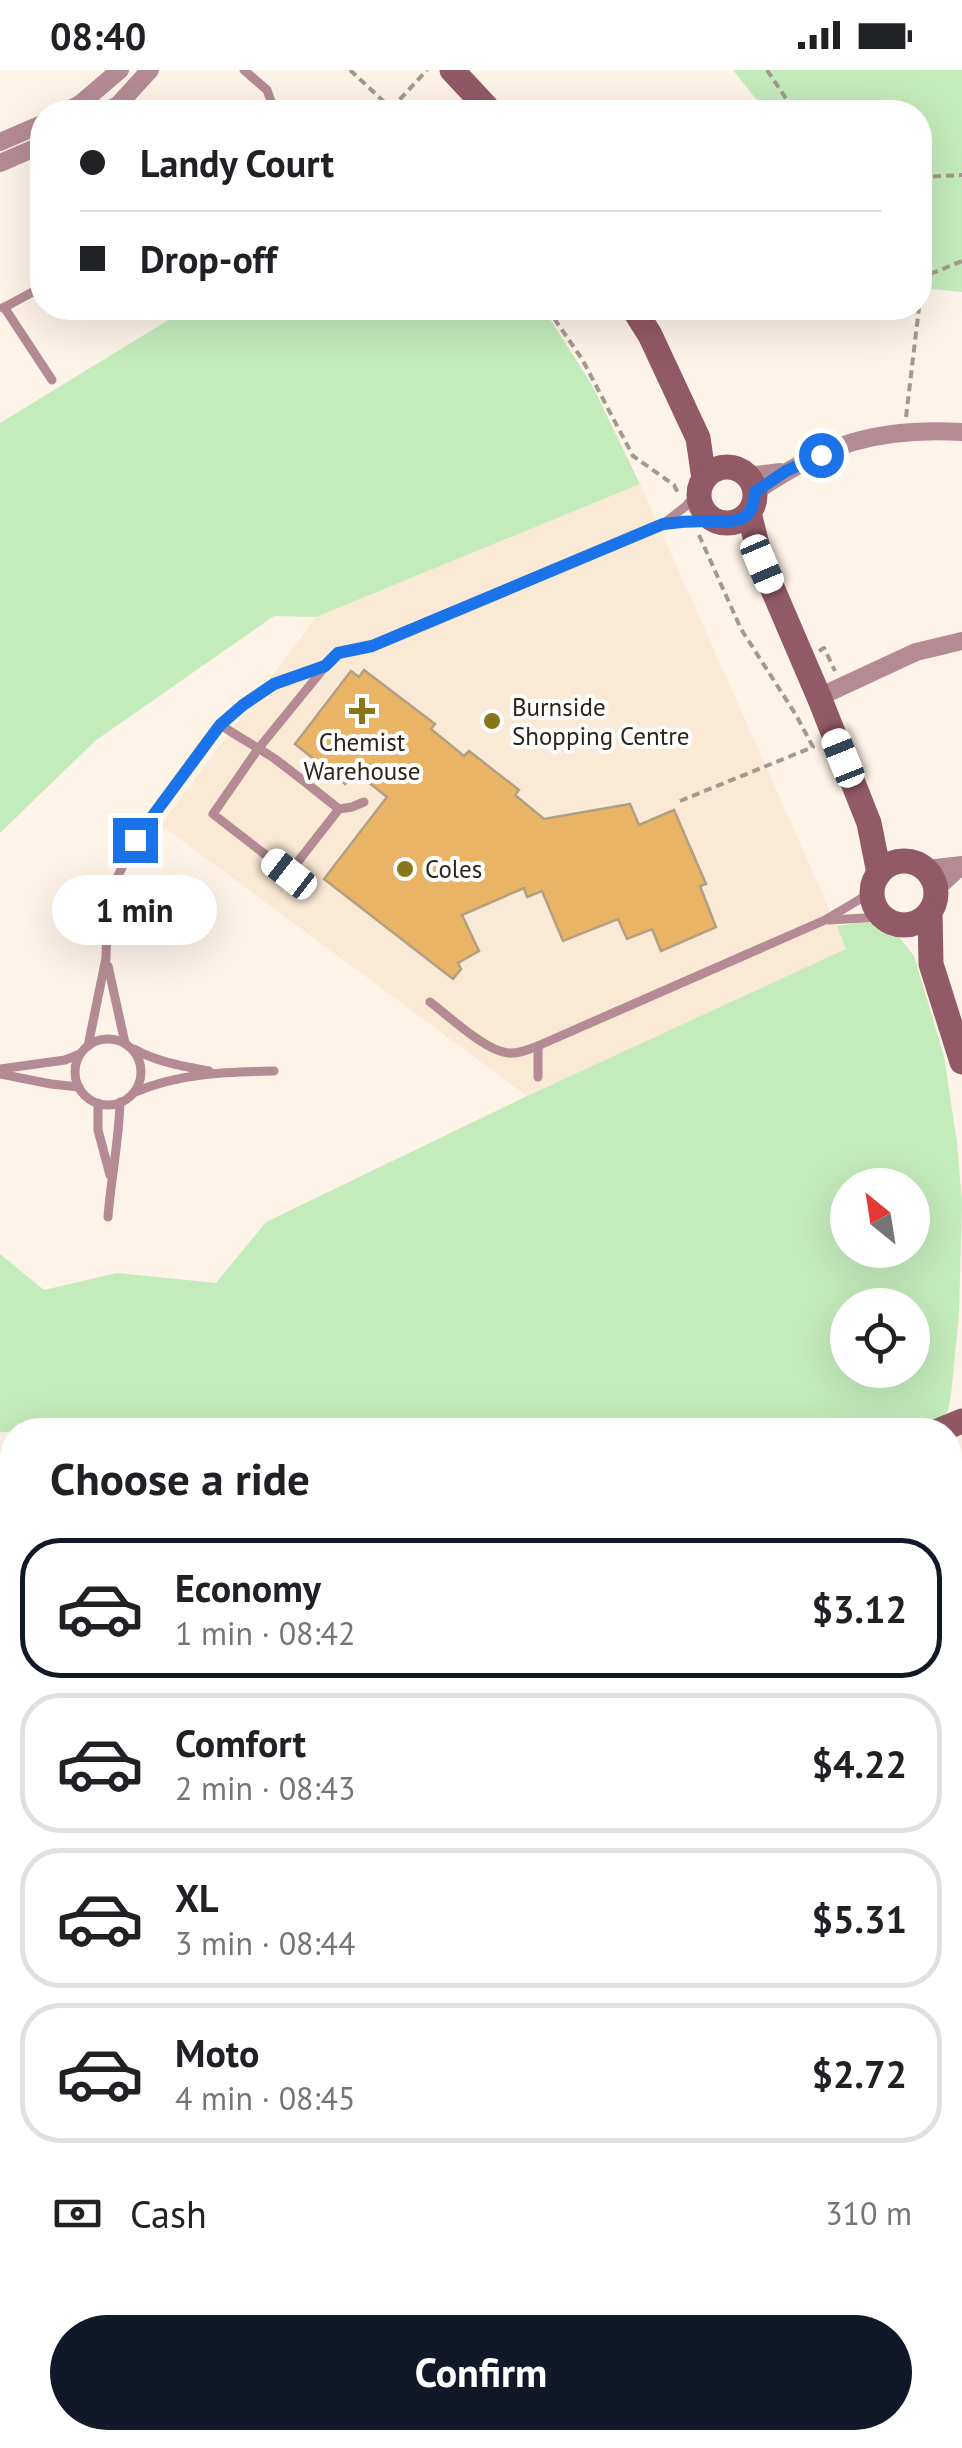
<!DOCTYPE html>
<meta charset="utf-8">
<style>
body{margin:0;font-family:"PT Sans",sans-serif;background:#f2f2f2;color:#202124;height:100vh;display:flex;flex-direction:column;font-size:38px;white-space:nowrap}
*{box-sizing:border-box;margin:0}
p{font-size:32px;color:#757577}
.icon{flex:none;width:55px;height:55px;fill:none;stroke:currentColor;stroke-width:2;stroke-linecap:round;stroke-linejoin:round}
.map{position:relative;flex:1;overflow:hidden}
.details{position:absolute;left:0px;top:1348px;width:962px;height:1032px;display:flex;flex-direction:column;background:#fff;border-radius:40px 40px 0 0;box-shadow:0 10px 40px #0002}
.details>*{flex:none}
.hud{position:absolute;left:30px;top:30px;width:902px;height:220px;border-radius:40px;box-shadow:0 10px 40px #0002;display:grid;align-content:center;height:220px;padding:0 50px;background:#fff}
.needle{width:65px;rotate:330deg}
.tools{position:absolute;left:830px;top:1098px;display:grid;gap:20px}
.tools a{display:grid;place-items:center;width:100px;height:100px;border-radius:50%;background:#fff;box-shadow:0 10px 40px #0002;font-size:50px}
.end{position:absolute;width:45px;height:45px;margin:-22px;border:12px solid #1a73e8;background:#fff;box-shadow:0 0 0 5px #fff}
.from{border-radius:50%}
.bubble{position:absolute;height:70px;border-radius:35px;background:#fff;box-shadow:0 10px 40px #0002;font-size:32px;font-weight:600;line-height:70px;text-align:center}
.car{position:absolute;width:30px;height:60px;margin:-30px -15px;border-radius:12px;box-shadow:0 0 8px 2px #0007;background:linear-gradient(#fff 24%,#345 0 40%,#fff 0 76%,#345 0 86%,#fff 0)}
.hud b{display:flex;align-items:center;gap:35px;height:95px;font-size:38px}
.hud b+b{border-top:2px solid #e0e0e0}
.hud i{width:25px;height:25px;background:#202124}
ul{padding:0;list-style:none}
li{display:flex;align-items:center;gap:30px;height:140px;margin:0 20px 15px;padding:0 30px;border:5px solid #e0e0e0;border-radius:40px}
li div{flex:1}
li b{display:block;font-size:38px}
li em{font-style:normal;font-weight:600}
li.on{border-color:#111827}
li>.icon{width:90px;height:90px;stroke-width:1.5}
h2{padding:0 50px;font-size:45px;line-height:120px}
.pay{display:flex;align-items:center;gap:25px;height:110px;padding:0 50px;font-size:38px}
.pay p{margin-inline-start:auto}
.button{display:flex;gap:20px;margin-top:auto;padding:20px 50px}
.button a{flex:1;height:115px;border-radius:60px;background:#111827;color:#fff;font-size:40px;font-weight:600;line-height:115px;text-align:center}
.status{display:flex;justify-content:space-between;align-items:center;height:70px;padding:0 50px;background:#fff;direction:ltr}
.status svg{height:28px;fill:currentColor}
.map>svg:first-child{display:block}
</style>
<div class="status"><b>08:40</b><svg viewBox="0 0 49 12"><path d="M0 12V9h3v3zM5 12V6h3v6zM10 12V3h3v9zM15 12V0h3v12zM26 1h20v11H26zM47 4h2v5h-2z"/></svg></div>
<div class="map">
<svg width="962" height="2378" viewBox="0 0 962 2378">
<rect width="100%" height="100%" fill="#fdf3e7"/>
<g fill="#fae9d4">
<polygon points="640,414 847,879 527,1026 161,755 316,547"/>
<polygon points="0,1555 12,1555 12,2368 945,2368 949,2378 0,2378"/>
</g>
<g fill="#c4ebbc" fill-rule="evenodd">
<polygon points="733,0 962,0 962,222 920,218 920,42 766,42"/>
<polygon points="188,238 543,238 592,315 640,414 316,547 274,546 95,671 0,763 0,353"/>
<path d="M 860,853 L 874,853 L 895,862 L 914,886 L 944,986 L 957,1072 L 962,1132 L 959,1244 L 951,1324 L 948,1341 L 936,1355 L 926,1360 L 0,1362 L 0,1184 L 44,1220 L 117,1203 L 216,1213 L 266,1152 L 527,1026 L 846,879 L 837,856 ZM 848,1115 L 912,1115 L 912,1180 L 848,1180 ZM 848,1235 L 912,1235 L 912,1300 L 848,1300 Z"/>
</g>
<polygon fill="#e9b465" stroke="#b49f82" stroke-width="2.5" points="364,600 435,654 431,659 464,686 469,681 519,720 515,725 544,749 630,734 639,755 674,740 706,814 700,816 716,857 661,881 652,859 627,869 618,849 563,871 542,821 527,827 524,818 462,845 479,881 458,893 461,899 453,909 324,809 387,727 354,701 345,714 295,674 351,601 359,607"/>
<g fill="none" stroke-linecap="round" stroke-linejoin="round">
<g stroke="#a39a8e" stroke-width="4" stroke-dasharray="8 5" stroke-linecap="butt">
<polyline points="350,0 395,42"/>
<polyline points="767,0 795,42"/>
<polyline points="391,39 427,0"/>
<polyline points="920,107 962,105"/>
<polyline points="920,203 923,207 962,191"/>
<polyline points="920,232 923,207"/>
<polyline points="547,238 582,289 633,386 674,415 679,425"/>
<polyline points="906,347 919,238"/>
<polyline points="819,581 824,578 835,601"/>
<polyline points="680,731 813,677 796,645 741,559 699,465"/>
</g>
<g stroke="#b48b94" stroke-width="9">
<polyline points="244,0 267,20 275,42"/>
<polyline points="4,237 52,310"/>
<polyline points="3,238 42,217"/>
<polyline points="644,250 661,242 676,239 792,244"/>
<polyline points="663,454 714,451"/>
<path d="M 221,655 C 238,667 257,677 275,689 C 297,705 317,722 339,739 L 289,803 L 213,744 L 258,679 L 333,587 L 338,583 L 372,576 L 663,454 L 686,436 L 698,422"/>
<polyline points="339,739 352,737 364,732"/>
<polyline points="828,850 884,847"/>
<polyline points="108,896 125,973"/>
<path d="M 430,932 C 449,946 485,981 508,983 C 519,984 530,979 540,975 L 825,850 L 872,822"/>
<circle cx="108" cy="1002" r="33"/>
<polyline points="88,976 106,888 107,850 114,814 135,771 221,655 243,635 274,613 324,596"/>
<polyline points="538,976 538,1007"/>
<path d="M 134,979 C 157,992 183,996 209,1001"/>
<polyline points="0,999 65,990 80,984"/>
<polyline points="0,1004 51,1014 79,1017"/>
<path d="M 135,1022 C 180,1003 226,1002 274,1001"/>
<polyline points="98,1033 98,1060 110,1105"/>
<path d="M 108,1147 C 111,1108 119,1071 120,1032"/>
<polyline points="0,1743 12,1681"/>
<polyline points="950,2316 962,2312"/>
<polyline points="906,2368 908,2378"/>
</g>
<g stroke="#b48b94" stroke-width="18">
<polyline points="65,42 80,34 120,0"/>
<polyline points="105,42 118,35 150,0"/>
<polyline points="0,72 42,54"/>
<polyline points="0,93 42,75"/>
<polyline points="748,406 780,402"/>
<path d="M 755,422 C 825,374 877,357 962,362"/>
<polyline points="819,627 916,582 962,571"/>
<polyline points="927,799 962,795"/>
<polyline points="936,819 961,796"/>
<polyline points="544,1357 544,1360"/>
<polyline points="0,1471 12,1458"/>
<polyline points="0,1537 12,1537"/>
<polyline points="0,2092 12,2106"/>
<polyline points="229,2368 233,2378"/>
</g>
<g stroke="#925966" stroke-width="25">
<polyline points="452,0 491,42"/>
<polyline points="633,238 650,265 698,368 704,409"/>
<circle cx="727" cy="425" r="28"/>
<polyline points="749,443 762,494 819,627 869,753 879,803"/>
<circle cx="904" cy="823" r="32"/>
<polyline points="930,842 931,894 962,992"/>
<polyline points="940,1360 962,1351"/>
<polyline points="950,1540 962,1559"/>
</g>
<g stroke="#5f0f2d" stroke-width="30">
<polyline points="950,1403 962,1403"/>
<polyline points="0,1405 12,1405"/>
<polyline points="0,1447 12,1447"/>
<polyline points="950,1452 962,1452"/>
</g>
</g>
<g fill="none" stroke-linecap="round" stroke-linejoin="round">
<path stroke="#1a73e8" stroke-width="12" d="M 135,770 L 220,655 L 243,635 L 274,614 L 325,596 L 338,583 L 372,576 L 663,454 C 677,452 691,451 706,451 C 731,451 753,457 755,422 L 786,401 L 821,385"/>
</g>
<g fill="#87761a" stroke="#fff" stroke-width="4">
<path d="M357 626h10v10h10v10h-10v10h-10v-10h-10v-10h10z"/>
<circle cx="492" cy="651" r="10"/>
<circle cx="405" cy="799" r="10"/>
</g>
<g text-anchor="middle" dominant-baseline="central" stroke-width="8" stroke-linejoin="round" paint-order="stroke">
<g font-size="25" fill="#2e251a" stroke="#fff" text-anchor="start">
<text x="512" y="637">Burnside<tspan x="512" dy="29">Shopping Centre</tspan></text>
<text x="362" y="672" text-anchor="middle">Chemist<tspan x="362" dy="29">Warehouse</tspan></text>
<text x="425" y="799">Coles</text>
</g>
</g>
</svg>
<div class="tools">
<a><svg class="needle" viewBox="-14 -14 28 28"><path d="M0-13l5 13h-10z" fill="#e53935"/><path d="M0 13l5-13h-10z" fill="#757577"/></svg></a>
<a><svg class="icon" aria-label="locate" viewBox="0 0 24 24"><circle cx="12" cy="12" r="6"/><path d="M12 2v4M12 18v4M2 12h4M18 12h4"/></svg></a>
</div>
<i class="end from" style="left:821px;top:385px"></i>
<i class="end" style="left:135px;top:770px"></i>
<div class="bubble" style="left:52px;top:805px;width:165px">1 min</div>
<i class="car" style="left:762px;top:494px;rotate:157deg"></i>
<i class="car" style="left:843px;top:688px;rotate:338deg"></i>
<i class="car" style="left:289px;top:804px;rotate:308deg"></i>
<div class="hud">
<b><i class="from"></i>Landy Court</b>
<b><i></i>Drop-off</b>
</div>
<section class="details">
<h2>Choose a ride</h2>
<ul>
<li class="on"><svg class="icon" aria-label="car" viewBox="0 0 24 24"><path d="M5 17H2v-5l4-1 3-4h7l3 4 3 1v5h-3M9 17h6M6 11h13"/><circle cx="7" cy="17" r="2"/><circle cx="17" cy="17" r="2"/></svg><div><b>Economy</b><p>1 min · 08:42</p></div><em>$3.12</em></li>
<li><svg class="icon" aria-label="car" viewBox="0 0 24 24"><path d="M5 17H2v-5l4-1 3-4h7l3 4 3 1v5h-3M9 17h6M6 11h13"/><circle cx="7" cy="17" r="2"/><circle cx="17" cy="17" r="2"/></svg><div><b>Comfort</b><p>2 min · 08:43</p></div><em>$4.22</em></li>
<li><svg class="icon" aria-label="car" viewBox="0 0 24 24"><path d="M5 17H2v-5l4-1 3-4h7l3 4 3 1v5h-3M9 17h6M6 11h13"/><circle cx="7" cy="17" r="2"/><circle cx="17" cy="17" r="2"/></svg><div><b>XL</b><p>3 min · 08:44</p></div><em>$5.31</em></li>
<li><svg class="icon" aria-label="car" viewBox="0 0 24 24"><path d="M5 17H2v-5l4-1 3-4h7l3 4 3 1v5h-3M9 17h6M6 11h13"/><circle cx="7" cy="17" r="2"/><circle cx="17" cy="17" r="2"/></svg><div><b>Moto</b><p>4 min · 08:45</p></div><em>$2.72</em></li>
</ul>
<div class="pay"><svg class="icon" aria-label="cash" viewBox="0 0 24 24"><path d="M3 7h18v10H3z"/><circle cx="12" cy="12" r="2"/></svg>Cash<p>310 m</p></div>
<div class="button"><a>Confirm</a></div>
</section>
</div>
